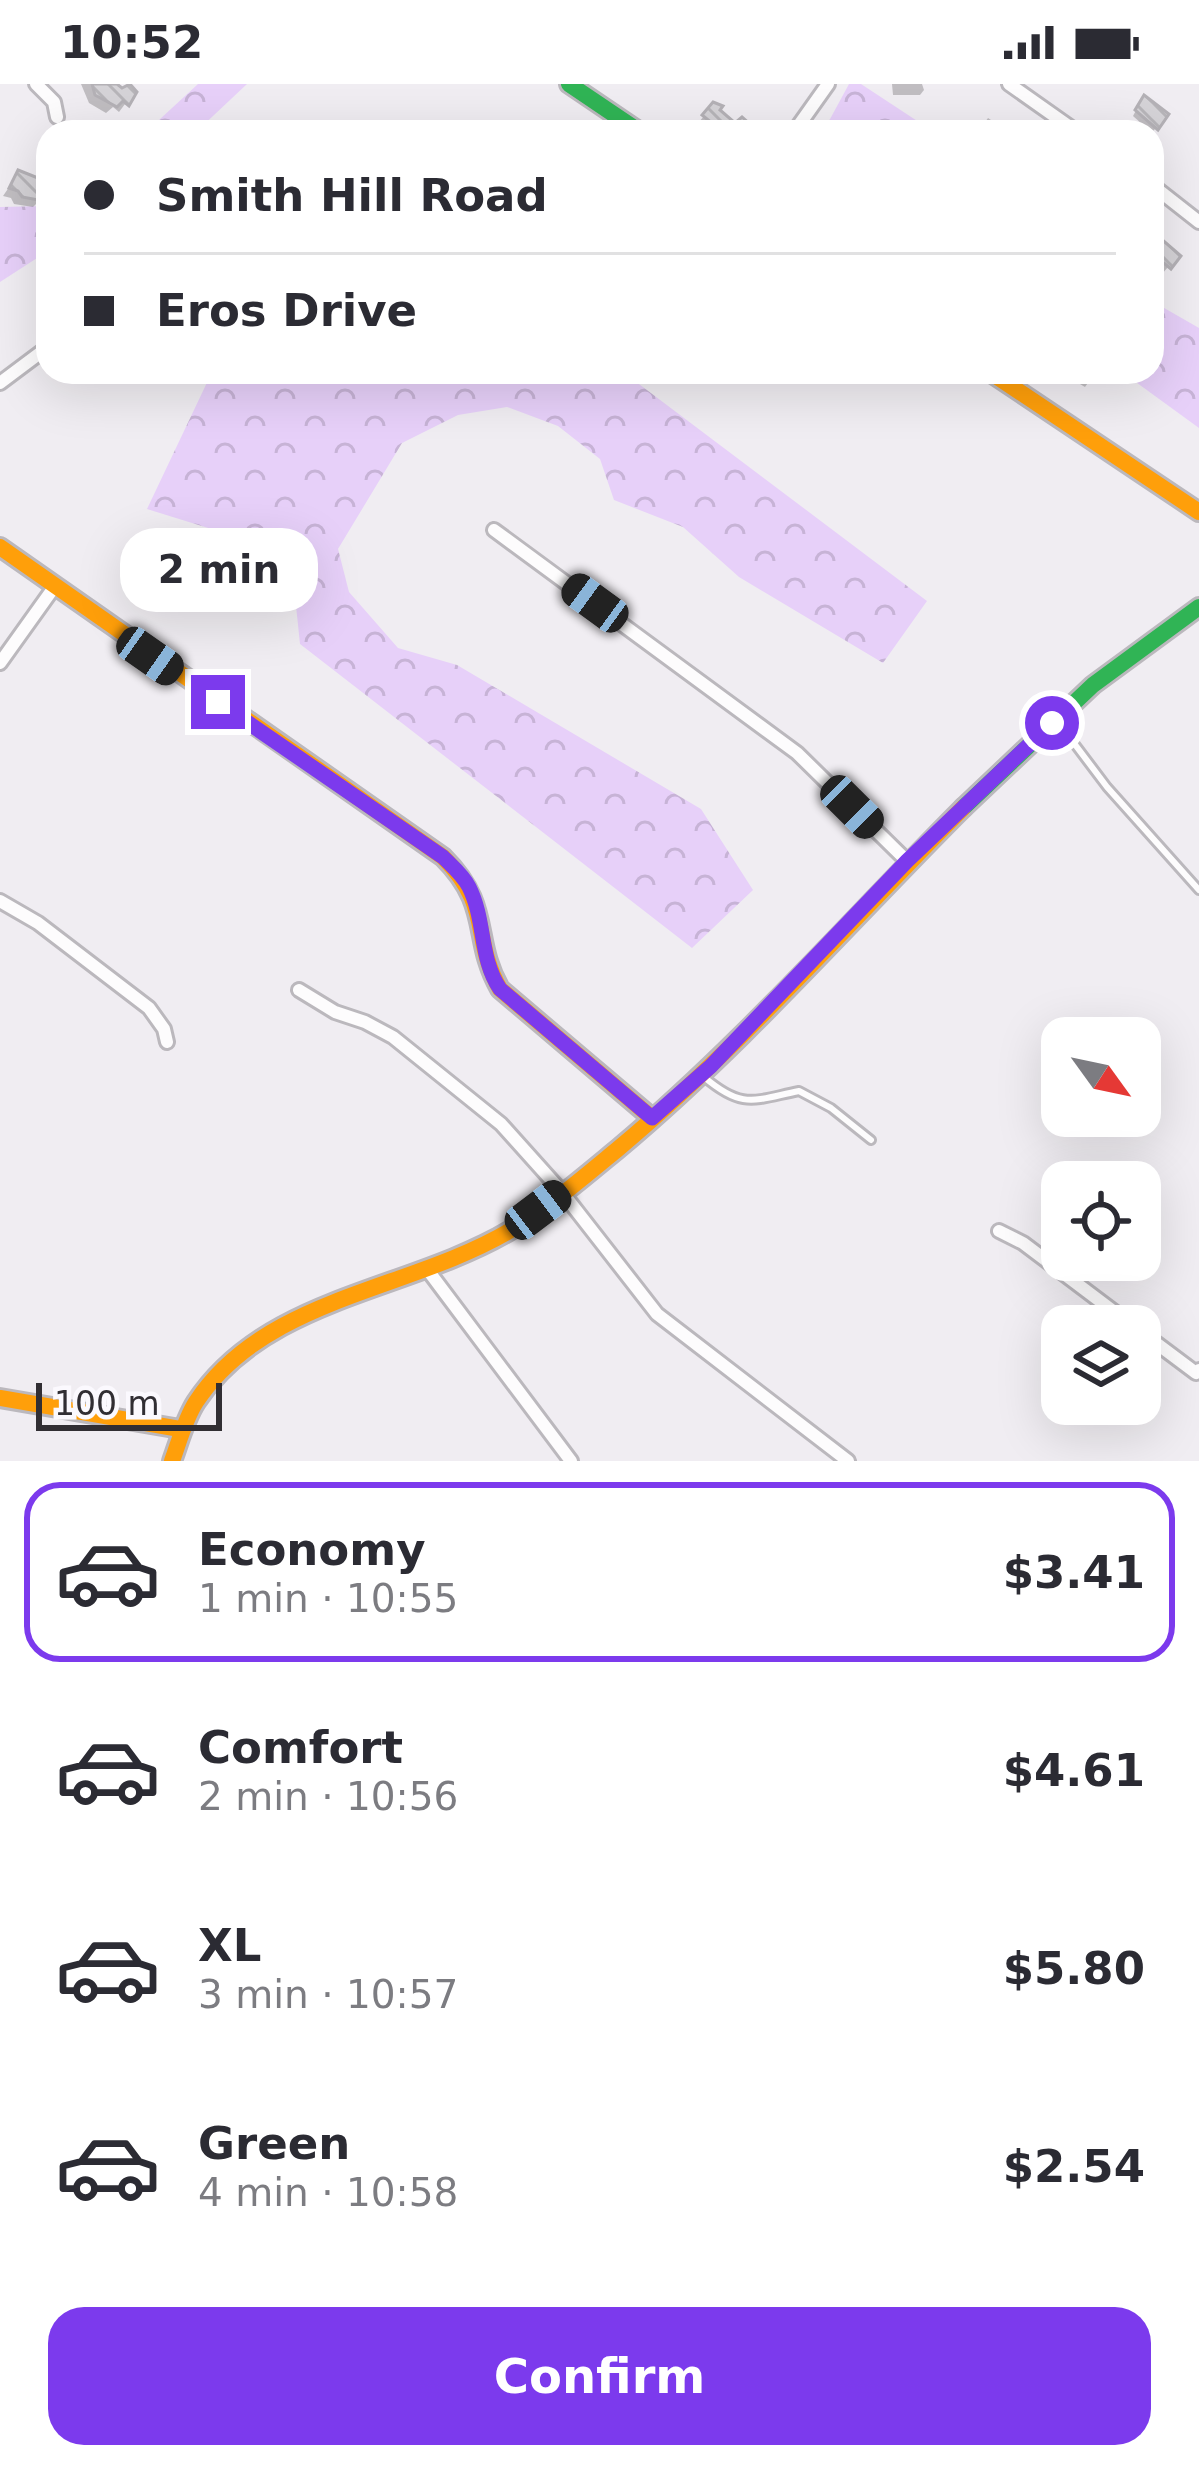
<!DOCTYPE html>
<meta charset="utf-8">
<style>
body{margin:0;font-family:"DejaVu Sans",sans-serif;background:#f2f2f3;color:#2b2b33;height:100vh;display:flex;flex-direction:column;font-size:45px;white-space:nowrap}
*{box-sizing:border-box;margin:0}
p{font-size:39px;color:#7c7c81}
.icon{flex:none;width:66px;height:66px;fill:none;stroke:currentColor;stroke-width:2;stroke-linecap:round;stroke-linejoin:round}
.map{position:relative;height:1377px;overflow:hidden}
.sheet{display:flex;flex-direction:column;background:#fff;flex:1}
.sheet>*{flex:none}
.guide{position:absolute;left:36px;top:36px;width:1128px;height:264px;border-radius:36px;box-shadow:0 12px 48px #0002;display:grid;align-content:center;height:264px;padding:0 48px;background:#fff}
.needle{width:78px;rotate:123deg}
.tools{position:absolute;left:1041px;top:933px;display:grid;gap:24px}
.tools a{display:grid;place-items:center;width:120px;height:120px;border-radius:24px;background:#fff;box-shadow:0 12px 48px #0002;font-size:60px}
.scale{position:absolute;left:36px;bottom:30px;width:186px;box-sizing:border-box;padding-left:12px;border:6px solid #312e33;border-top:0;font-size:33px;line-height:42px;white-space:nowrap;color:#312e33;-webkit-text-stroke:9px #fbf9fe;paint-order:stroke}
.end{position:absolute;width:54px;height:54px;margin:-27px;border:15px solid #7c3aed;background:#fff;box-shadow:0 0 0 6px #fff}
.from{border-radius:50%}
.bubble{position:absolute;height:84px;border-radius:36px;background:#fff;box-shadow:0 12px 48px #0002;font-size:39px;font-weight:800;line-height:84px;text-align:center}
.car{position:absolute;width:36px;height:72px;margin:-36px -18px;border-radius:15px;box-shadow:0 0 9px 3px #0007;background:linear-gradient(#222 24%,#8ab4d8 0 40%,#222 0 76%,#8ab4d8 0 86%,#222 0)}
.guide b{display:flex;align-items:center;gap:42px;height:114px;font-size:45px}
.guide b+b{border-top:3px solid #e1e1e2}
.guide i{width:30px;height:30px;background:#2b2b33}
ul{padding:21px 0 0;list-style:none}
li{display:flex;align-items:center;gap:36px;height:180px;margin:0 24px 18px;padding:0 24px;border:6px solid transparent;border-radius:36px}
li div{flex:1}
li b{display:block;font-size:45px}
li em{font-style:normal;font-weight:800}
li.current{border-color:#7c3aed}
li>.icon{width:108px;height:108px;stroke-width:1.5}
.button{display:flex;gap:24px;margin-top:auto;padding:24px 48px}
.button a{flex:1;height:138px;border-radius:36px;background:#7c3aed;color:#fff;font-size:48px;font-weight:800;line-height:138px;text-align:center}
.status{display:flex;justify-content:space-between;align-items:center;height:84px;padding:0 60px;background:#fff;direction:ltr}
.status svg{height:33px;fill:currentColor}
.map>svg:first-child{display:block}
</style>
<div class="status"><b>10:52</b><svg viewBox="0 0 49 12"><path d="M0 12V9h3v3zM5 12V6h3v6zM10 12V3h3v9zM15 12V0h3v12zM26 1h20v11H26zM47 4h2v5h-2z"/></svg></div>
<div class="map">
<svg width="1199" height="1377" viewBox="0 0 1199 1377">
<defs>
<pattern id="forest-crowns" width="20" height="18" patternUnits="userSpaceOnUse" patternTransform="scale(3)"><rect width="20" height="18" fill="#e7d0f9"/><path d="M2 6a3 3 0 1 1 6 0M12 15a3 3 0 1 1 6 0" fill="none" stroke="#c7b3d6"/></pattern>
<pattern id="building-back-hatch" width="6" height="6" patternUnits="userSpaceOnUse" patternTransform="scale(3)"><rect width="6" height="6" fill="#d5d3d7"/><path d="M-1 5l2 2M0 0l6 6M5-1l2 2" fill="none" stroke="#b7b5b9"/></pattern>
</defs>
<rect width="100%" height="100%" fill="#f0edf2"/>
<g fill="url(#forest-crowns)">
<polygon points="198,0 247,0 196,48 146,48"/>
<polygon points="849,0 861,0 934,48 823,48"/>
<polygon points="48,122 48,167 0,198 0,123"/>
<polygon points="1152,217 1199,244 1199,344 1122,288 1152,288"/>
<polygon points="212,288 623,288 927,517 883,579 739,493 683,443 614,416 600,375 558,342 507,323 458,331 402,359 338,465 349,508 398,564 457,581 701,725 753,806 692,864 300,560 293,493 221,448 147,425"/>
</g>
<g fill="#0003">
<polygon points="81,0 111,0 122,7 134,8 119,28 113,23 106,29 89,19"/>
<polygon points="892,0 922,0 924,6 920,11 893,11"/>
<polygon points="1140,19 1165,31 1152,49 1133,32"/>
<polygon points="714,21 716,27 742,48 706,48 697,40"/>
<polygon points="988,34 1009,48 978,48"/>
<polygon points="18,90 41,115 33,123 14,120 11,114 3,112"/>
<polygon points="1152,151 1177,173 1161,191 1152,183"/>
<polygon points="1060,288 1094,288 1095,289 1085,303"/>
</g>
<g fill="url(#building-back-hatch)" stroke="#b4b1b6" stroke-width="3">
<polygon points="92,0 117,0 122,4 130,0 137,8 129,22 123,17 117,23 95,11"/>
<polygon points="1144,11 1169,30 1158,46 1135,26"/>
<polygon points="713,18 723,22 720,26 735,39 742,33 751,41 746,48 723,48 702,31"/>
<polygon points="18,86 48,98 44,117 22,113 18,107 9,104"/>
<polygon points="1152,147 1181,172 1171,185 1152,169"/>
</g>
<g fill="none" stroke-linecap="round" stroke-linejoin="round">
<defs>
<g id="lane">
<polyline points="1058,638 1107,703 1199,806"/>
<path d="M 704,993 C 743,1026 754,1016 799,1007 L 831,1024 L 871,1056"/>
</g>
<g id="street">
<polyline points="36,0 54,18 57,33"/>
<polyline points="1009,0 1077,48"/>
<polyline points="794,48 828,0"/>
<polyline points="1152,101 1199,138"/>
<polyline points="0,299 48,263"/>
<polyline points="494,446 797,669 907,777"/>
<polyline points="0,579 55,502"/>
<polyline points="0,817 38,839 149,924 164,945 167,958"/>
<polyline points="299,906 335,928 365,938 393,953 501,1040 562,1108 657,1230 848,1377"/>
<polyline points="999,1147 1023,1159 1133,1242"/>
<polyline points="430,1189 571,1377"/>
<polyline points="1140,1247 1196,1289 1199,1286"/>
</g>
<g id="fast">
<polyline points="569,0 640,48"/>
<polyline points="963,724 1093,601 1199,523"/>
</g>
<g id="slow">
<polyline points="990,288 1199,428"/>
<path d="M 0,463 L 443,773 C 493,823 471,854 500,905 L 652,1034"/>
<polyline points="0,1314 180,1345"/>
<path d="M 172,1377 C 179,1358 185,1335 196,1318 C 265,1213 409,1207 511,1146 C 549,1123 585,1092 619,1064 C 743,960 849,838 963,724"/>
</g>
</defs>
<use href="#lane" stroke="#bbb8bd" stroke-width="12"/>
<use href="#street" stroke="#bbb8bd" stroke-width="18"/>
<use href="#fast" stroke="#bbb8bd" stroke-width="22"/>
<use href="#slow" stroke="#bbb8bd" stroke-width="22"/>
<use href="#lane" stroke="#fdfcfd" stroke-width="6"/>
<use href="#street" stroke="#fdfcfd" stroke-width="12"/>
<use href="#fast" stroke="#30b455" stroke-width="16"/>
<use href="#slow" stroke="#ff9f0a" stroke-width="16"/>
</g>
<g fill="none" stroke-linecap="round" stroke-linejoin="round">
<path stroke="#7c3aed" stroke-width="15" d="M 218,618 L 443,773 C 452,782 463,791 469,803 C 486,837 479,874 500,905 L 652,1034 L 711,982 L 907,777 L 1052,639"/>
</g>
</svg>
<div class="tools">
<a><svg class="needle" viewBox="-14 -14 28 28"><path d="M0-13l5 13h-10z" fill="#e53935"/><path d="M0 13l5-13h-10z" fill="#7c7c81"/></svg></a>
<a><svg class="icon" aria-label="locate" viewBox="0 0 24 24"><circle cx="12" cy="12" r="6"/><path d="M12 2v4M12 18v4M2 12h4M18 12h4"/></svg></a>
<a><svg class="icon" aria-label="layers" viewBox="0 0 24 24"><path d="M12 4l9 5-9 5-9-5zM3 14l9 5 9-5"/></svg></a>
</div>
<div class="scale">100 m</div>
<i class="end from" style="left:1052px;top:639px"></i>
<i class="end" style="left:218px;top:618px"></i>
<div class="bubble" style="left:120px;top:444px;width:198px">2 min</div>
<i class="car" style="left:595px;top:519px;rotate:306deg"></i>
<i class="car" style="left:150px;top:572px;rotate:125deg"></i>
<i class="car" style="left:852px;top:723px;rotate:135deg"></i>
<i class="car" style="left:538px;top:1126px;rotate:53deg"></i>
<div class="guide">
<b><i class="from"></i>Smith Hill Road</b>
<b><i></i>Eros Drive</b>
</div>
</div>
<section class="sheet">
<ul>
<li class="current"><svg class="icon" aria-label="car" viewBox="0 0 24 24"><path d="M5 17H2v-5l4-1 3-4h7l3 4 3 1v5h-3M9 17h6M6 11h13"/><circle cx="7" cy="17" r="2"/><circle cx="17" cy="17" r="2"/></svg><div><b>Economy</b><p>1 min · 10:55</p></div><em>$3.41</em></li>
<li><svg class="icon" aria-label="car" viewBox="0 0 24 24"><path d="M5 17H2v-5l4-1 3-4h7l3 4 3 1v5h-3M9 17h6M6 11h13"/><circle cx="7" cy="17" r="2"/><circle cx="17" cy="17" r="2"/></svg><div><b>Comfort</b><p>2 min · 10:56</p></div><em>$4.61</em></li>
<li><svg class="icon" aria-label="car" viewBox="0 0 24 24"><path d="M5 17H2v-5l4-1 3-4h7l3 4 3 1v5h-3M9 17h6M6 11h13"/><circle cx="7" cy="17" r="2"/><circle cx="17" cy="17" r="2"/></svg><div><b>XL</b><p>3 min · 10:57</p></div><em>$5.80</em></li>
<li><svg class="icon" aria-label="car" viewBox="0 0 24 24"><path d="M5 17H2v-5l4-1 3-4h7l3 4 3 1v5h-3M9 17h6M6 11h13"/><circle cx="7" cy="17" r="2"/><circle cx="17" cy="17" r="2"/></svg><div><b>Green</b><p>4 min · 10:58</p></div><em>$2.54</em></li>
</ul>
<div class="button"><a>Confirm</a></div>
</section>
